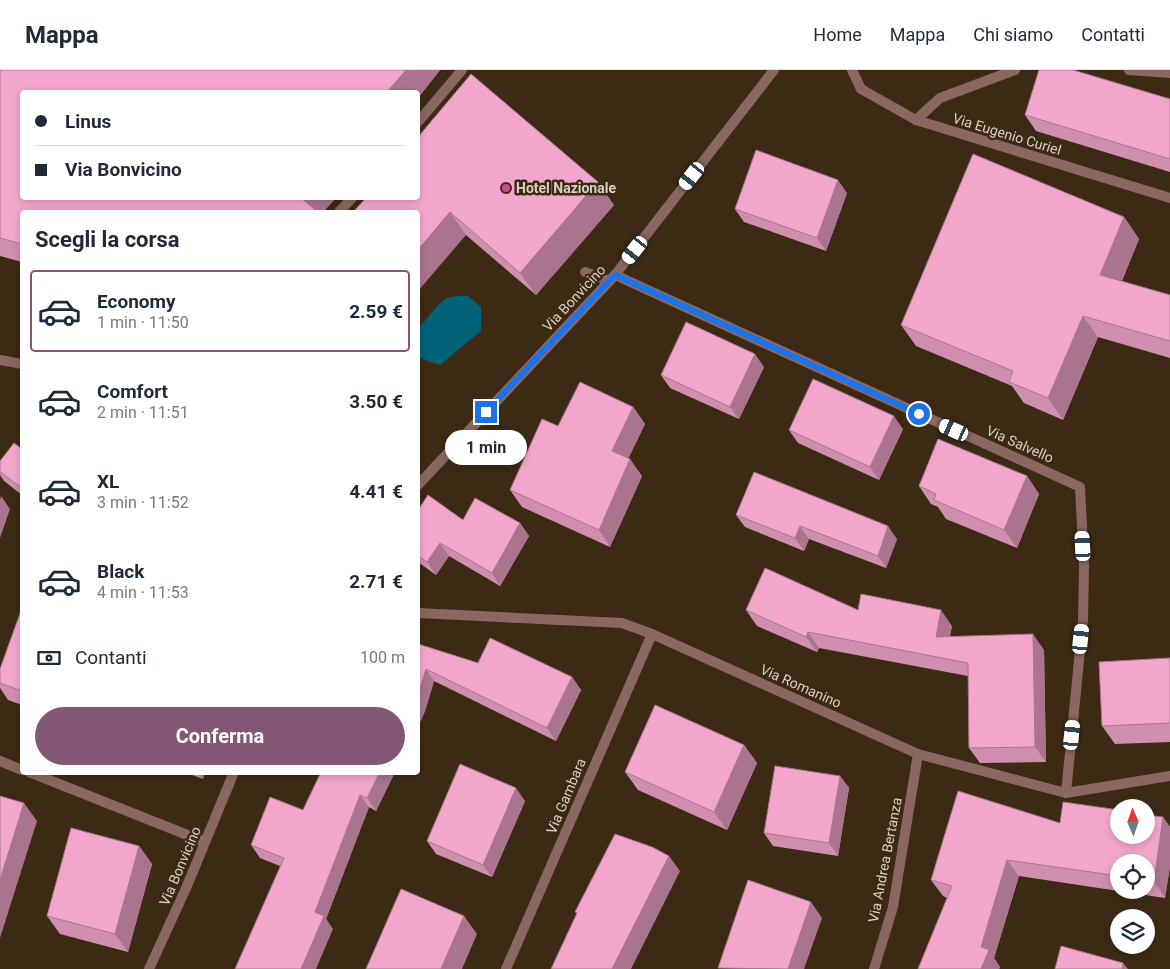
<!DOCTYPE html>
<html lang="it">
<meta charset="utf-8">
<style>
body{margin:0;font-family:Roboto,sans-serif;background:#f2f2f3;color:#1f2937;height:100vh;display:flex;flex-direction:column;font-size:19px;white-space:nowrap}
*{box-sizing:border-box;margin:0}
p{font-size:16px;color:#747a83}
.icon{flex:none;width:28px;height:28px;fill:none;stroke:currentColor;stroke-width:2;stroke-linecap:round;stroke-linejoin:round}
.map{position:relative;flex:1;overflow:hidden}
.side{position:absolute;left:20px;top:140px;width:400px;height:565px;display:flex;flex-direction:column;background:#fff;border-radius:5px;box-shadow:0 2px 8px #0003}
.side>*{flex:none}
.banner{position:absolute;left:20px;top:20px;width:400px;height:110px;border-radius:5px;box-shadow:0 2px 8px #0003;display:grid;align-content:center;height:110px;padding:0 15px;background:#fff}
.needle{width:32px;rotate:358deg}
.controls{position:absolute;left:1110px;top:729px;display:grid;gap:10px}
.controls a{display:grid;place-items:center;width:45px;height:45px;border-radius:50%;background:#fff;box-shadow:0 2px 8px #0003;font-size:25px}
.end{position:absolute;width:22px;height:22px;margin:-11px;border:6px solid #1a73e8;background:#fff;box-shadow:0 0 0 2px #fff}
.from{border-radius:50%}
.bubble{position:absolute;height:35px;border-radius:18px;background:#fff;box-shadow:0 2px 8px #0003;font-size:16px;font-weight:700;line-height:35px;text-align:center}
.car{position:absolute;width:15px;height:30px;margin:-15px -8px;border-radius:6px;box-shadow:0 0 4px 1px #0007;background:linear-gradient(#fff 24%,#345 0 40%,#fff 0 76%,#345 0 86%,#fff 0)}
.banner b{display:flex;align-items:center;gap:18px;height:48px;font-size:19px}
.banner b+b{border-top:1px solid #e0e1e3}
.banner i{width:12px;height:12px;background:#1f2937}
ul{padding:0;list-style:none}
li{display:flex;align-items:center;gap:15px;height:82px;margin:0 10px 8px;padding:0 5px;border:2px solid transparent;border-radius:5px}
li div{flex:1}
li b{display:block;font-size:19px}
li em{font-style:normal;font-weight:700}
li.on{border-color:#835673}
li>.icon{width:45px;height:45px;stroke-width:1.5}
h2{padding:0 15px;font-size:22px;line-height:60px}
.pay{display:flex;align-items:center;gap:12px;height:55px;padding:0 15px;font-size:19px}
.pay p{margin-inline-start:auto}
.primary-button{display:flex;gap:10px;margin-top:auto;padding:10px 15px}
.primary-button a{flex:1;height:58px;border-radius:30px;background:#835673;color:#fff;font-size:20px;font-weight:700;line-height:58px;text-align:center}
header{display:flex;align-items:center;gap:30px;box-sizing:border-box;height:70px;padding:0 25px;background:#fff;border-bottom:1px solid #e0e1e3}
header strong{font-size:24px}
nav{display:flex;gap:28px;margin-inline-start:auto;font-size:18px}
.map>svg:first-child{display:block}
</style>
<header>
<strong>Mappa</strong>
<nav><a>Home</a><a>Mappa</a><a>Chi siamo</a><a>Contatti</a></nav>
</header>
<div class="map">
<svg width="1170" height="899" viewBox="0 0 1170 899">
<rect width="100%" height="100%" fill="#3c2a14"/>
<polygon fill="#016176" points="456,226 468,226 481,237 481,261 440,295 425,290 418,286 418,259 438,235 447,228"/>
<g fill="none" stroke-linecap="round" stroke-linejoin="round">
<g stroke="#8a6761" stroke-width="10">
<polyline points="1129,0 1170,3"/>
<polyline points="916,50 940,28 1015,0"/>
<polyline points="418,52 462,0"/>
<polyline points="339,142 352,128"/>
<polyline points="585,202 609,211"/>
<polyline points="0,290 22,294"/>
</g>
<g stroke="#8a6761" stroke-width="10">
<polyline points="852,0 861,19 916,50 1170,128"/>
<polyline points="615,205 1080,417 1084,496 1083,550 1066,723"/>
<polyline points="418,415 615,205 774,0"/>
<polyline points="418,543 622,553 652,564 918,684 1066,723 1170,706"/>
<polyline points="0,691 22,700"/>
<polyline points="29,702 205,772"/>
<polyline points="149,899 187,816 234,702"/>
<polyline points="506,899 652,564"/>
<polyline points="874,899 893,837 918,684"/>
</g>
</g>
<g fill="#d18faf" fill-rule="evenodd">
<polygon points="0,0 440,0 418,28 418,22 22,128 336,128 323,142 22,142 22,192 0,186"/>
<polygon points="1170,29 1170,102 1036,61 1025,45"/>
<polygon points="847,123 826,181 744,152 735,139"/>
<polygon points="614,135 536,225 466,165 418,142"/>
<polygon points="1124,147 1139,169 1122,211 1170,225 1170,288 1098,267 1063,350 1024,333 1012,316 916,276 901,255"/>
<polygon points="764,297 739,349 670,318 661,305"/>
<polygon points="633,337 645,354 628,388 642,406 610,477 522,437 510,420 558,356"/>
<polygon points="903,359 879,410 798,373 789,360"/>
<polygon points="22,379 22,425 4,411 0,405 0,391"/>
<polygon points="1027,406 1039,424 1017,478 946,449 938,437 931,434 919,416"/>
<polygon points="418,440 463,450 520,453 529,466 500,516 449,486 436,505 418,492"/>
<polygon points="736,445 897,469 886,498 809,469 804,481 745,457"/>
<polygon points="22,538 22,635 8,630 0,618 0,599"/>
<polygon points="746,540 858,540 952,556 950,566 1044,580 1046,692 980,693 969,678 968,606 819,578 817,582 757,556"/>
<polygon points="418,574 478,593 572,607 581,620 556,671 434,611 425,641 418,657"/>
<polygon points="1170,588 1170,672 1115,674 1102,656"/>
<polygon points="744,675 757,693 727,760 638,720 625,702"/>
<polygon points="184,702 205,702 203,709"/>
<polygon points="395,702 376,741 369,737 326,849 333,859 280,796 260,788 251,775 303,740"/>
<polygon points="840,706 849,718 838,786 773,776 764,763"/>
<polygon points="525,731 492,807 436,784 427,771"/>
<path d="M 1163,747 L 1170,757 L 1170,796 L 1165,828 L 1019,806 L 994,888 L 1000,897 L 999,899 L 918,899 L 947,828 L 943,826 L 931,810 L 1060,753 ZM 1119,792 L 1146,792 L 1146,820 L 1119,820 Z"/>
<polygon points="139,776 152,794 128,882 60,864 47,846"/>
</g>
<g fill="#aa748e">
<polygon points="406,0 440,0 418,28 418,22 387,22"/>
<polygon points="838,110 847,123 826,181 817,168"/>
<polygon points="598,112 614,135 536,225 520,203"/>
<polygon points="301,128 335,128 323,142 311,142"/>
<polygon points="450,142 466,165 418,221 418,180"/>
<polygon points="1124,147 1139,169 1115,227 1100,205"/>
<polygon points="1083,246 1098,267 1063,350 1048,328"/>
<polygon points="755,284 764,297 739,349 730,337"/>
<polygon points="633,337 645,354 624,398 612,381"/>
<polygon points="894,346 903,359 879,410 870,397"/>
<polygon points="630,389 642,406 610,477 599,460"/>
<polygon points="1027,406 1039,424 1017,478 1004,460"/>
<polygon points="1,426 10,439 0,468 0,430"/>
<polygon points="520,453 529,466 500,516 492,503"/>
<polygon points="800,456 809,469 804,481 795,468"/>
<polygon points="888,456 897,469 886,498 878,486"/>
<polygon points="440,473 449,486 436,505 427,492"/>
<polygon points="941,540 952,556 947,582 936,567"/>
<polygon points="808,562 819,578 817,582 806,567"/>
<polygon points="1033,564 1044,580 1046,692 1035,677"/>
<polygon points="426,599 434,611 425,641 418,657 418,625"/>
<polygon points="572,607 581,620 556,671 547,658"/>
<polygon points="744,675 757,693 727,760 714,742"/>
<polygon points="198,702 205,702 203,709"/>
<polygon points="380,702 395,702 376,741 367,728"/>
<polygon points="840,706 849,718 838,786 829,773"/>
<polygon points="516,718 525,731 492,807 483,795"/>
<polygon points="360,725 369,737 326,849 333,859 316,899 301,899 315,842"/>
<polygon points="24,733 37,751 0,868 0,810"/>
<polygon points="1163,747 1170,757 1170,796 1165,828 1154,811"/>
<polygon points="139,776 152,794 128,882 115,864"/>
<polygon points="669,786 680,801 631,899 612,899"/>
<polygon points="1007,790 1019,806 994,888 1000,897 999,899 981,899 981,877"/>
<polygon points="811,832 822,848 804,899 788,899"/>
<polygon points="464,846 477,864 462,899 441,899"/>
<polygon points="1123,893 1128,899 1122,899"/>
</g>
<g fill="#f3a6cb" stroke="#aa748e">
<polygon points="0,0 406,0 387,22 22,22 22,128 301,128 318,142 22,142 22,174 0,168"/>
<polygon points="1039,0 1073,0 1170,29 1170,89 1025,45"/>
<polygon points="471,4 598,112 520,203 450,142 418,180 418,142 353,142 366,128 418,128 418,67"/>
<polygon points="756,80 838,110 817,168 735,139"/>
<polygon points="973,84 1124,147 1100,205 1170,225 1170,271 1083,246 1048,328 1009,312 1013,301 901,255"/>
<polygon points="686,252 755,284 730,337 661,305"/>
<polygon points="813,309 894,346 870,397 789,360"/>
<polygon points="580,312 633,337 612,381 630,389 599,460 510,420 542,349 558,356"/>
<polygon points="938,369 1027,406 1004,460 934,430 936,424 919,416"/>
<polygon points="14,373 22,379 22,418 0,402 0,391"/>
<polygon points="754,402 888,456 878,486 800,456 795,468 736,445"/>
<polygon points="428,425 463,450 475,428 520,453 492,503 440,473 427,492 418,486 418,440"/>
<polygon points="765,498 858,540 861,524 941,540 936,567 1033,564 1035,677 969,678 968,593 808,562 806,567 746,540"/>
<polygon points="22,538 22,621 0,613 0,599"/>
<polygon points="490,568 572,607 547,658 426,599 418,625 418,574 478,593"/>
<polygon points="1170,588 1170,653 1102,656 1099,592"/>
<polygon points="655,635 744,675 714,742 625,702"/>
<polygon points="460,694 516,718 483,795 427,771"/>
<polygon points="775,696 840,706 829,773 764,763"/>
<polygon points="321,702 380,702 367,728 360,725 315,842 324,846 301,899 235,899 284,788 251,775 270,727 303,740"/>
<polygon points="958,721 1060,753 1063,732 1119,740 1119,765 1146,765 1146,745 1163,747 1154,811 1146,810 1146,792 1119,792 1119,806 1007,790 981,877 989,880 981,899 918,899 952,816 931,810"/>
<polygon points="0,726 24,733 0,810"/>
<polygon points="71,758 139,776 115,864 47,846"/>
<polygon points="615,764 652,777 669,786 612,899 551,899 577,843 575,842"/>
<polygon points="748,810 811,832 788,899 718,898"/>
<polygon points="401,819 464,846 441,899 366,899"/>
<polygon points="1061,876 1123,893 1122,899 1055,899"/>
</g>
<g fill="none" stroke-linecap="round" stroke-linejoin="round">
<polyline stroke="#1a73e8" stroke-width="6" points="486,342 615,205 919,344"/>
</g>
<circle fill="#d1479c" stroke="#3c2a14" stroke-width="2" cx="506" cy="118" r="5"/>
<g text-anchor="middle" dominant-baseline="central" stroke-width="5" stroke-linejoin="round" paint-order="stroke">
<g font-size="14" fill="#dbcfc2" stroke="#3c2a14">
<text transform="translate(1007 64) rotate(17)">Via Eugenio Curiel</text>
<text transform="translate(574 228) rotate(-47)">Via Bonvicino</text>
<text transform="translate(1020 374) rotate(24)">Via Salvello</text>
<text transform="translate(801 616) rotate(24)">Via Romanino</text>
<text transform="translate(566 726) rotate(-67)">Via Gambara</text>
<text transform="translate(885 790) rotate(-79)">Via Andrea Bertanza</text>
<text transform="translate(180 796) rotate(-67)">Via Bonvicino</text>
</g>
<g font-size="14" font-weight="bold" fill="#dbcfc2" stroke="#3c2a14" text-anchor="start">
<text x="516" y="118">Hotel Nazionale</text>
</g>
</g>
</svg>
<div class="controls">
<a><svg class="needle" viewBox="-14 -14 28 28"><path d="M0-13l5 13h-10z" fill="#e53935"/><path d="M0 13l5-13h-10z" fill="#747a83"/></svg></a>
<a><svg class="icon" aria-label="locate" viewBox="0 0 24 24"><circle cx="12" cy="12" r="6"/><path d="M12 2v4M12 18v4M2 12h4M18 12h4"/></svg></a>
<a><svg class="icon" aria-label="layers" viewBox="0 0 24 24"><path d="M12 4l9 5-9 5-9-5zM3 14l9 5 9-5"/></svg></a>
</div>
<i class="end from" style="left:919px;top:344px"></i>
<i class="end" style="left:486px;top:342px"></i>
<div class="bubble" style="left:445px;top:360px;width:82px">1 min</div>
<i class="car" style="left:692px;top:106px;rotate:218deg"></i>
<i class="car" style="left:635px;top:180px;rotate:218deg"></i>
<i class="car" style="left:954px;top:360px;rotate:294deg"></i>
<i class="car" style="left:1083px;top:476px;rotate:357deg"></i>
<i class="car" style="left:1081px;top:569px;rotate:6deg"></i>
<i class="car" style="left:1072px;top:665px;rotate:6deg"></i>
<div class="banner">
<b><i class="from"></i>Linus</b>
<b><i></i>Via Bonvicino</b>
</div>
<section class="side">
<h2>Scegli la corsa</h2>
<ul>
<li class="on"><svg class="icon" aria-label="car" viewBox="0 0 24 24"><path d="M5 17H2v-5l4-1 3-4h7l3 4 3 1v5h-3M9 17h6M6 11h13"/><circle cx="7" cy="17" r="2"/><circle cx="17" cy="17" r="2"/></svg><div><b>Economy</b><p>1 min · 11:50</p></div><em>2.59 €</em></li>
<li><svg class="icon" aria-label="car" viewBox="0 0 24 24"><path d="M5 17H2v-5l4-1 3-4h7l3 4 3 1v5h-3M9 17h6M6 11h13"/><circle cx="7" cy="17" r="2"/><circle cx="17" cy="17" r="2"/></svg><div><b>Comfort</b><p>2 min · 11:51</p></div><em>3.50 €</em></li>
<li><svg class="icon" aria-label="car" viewBox="0 0 24 24"><path d="M5 17H2v-5l4-1 3-4h7l3 4 3 1v5h-3M9 17h6M6 11h13"/><circle cx="7" cy="17" r="2"/><circle cx="17" cy="17" r="2"/></svg><div><b>XL</b><p>3 min · 11:52</p></div><em>4.41 €</em></li>
<li><svg class="icon" aria-label="car" viewBox="0 0 24 24"><path d="M5 17H2v-5l4-1 3-4h7l3 4 3 1v5h-3M9 17h6M6 11h13"/><circle cx="7" cy="17" r="2"/><circle cx="17" cy="17" r="2"/></svg><div><b>Black</b><p>4 min · 11:53</p></div><em>2.71 €</em></li>
</ul>
<div class="pay"><svg class="icon" aria-label="cash" viewBox="0 0 24 24"><path d="M3 7h18v10H3z"/><circle cx="12" cy="12" r="2"/></svg>Contanti<p>100 m</p></div>
<div class="primary-button"><a>Conferma</a></div>
</section>
</div>
